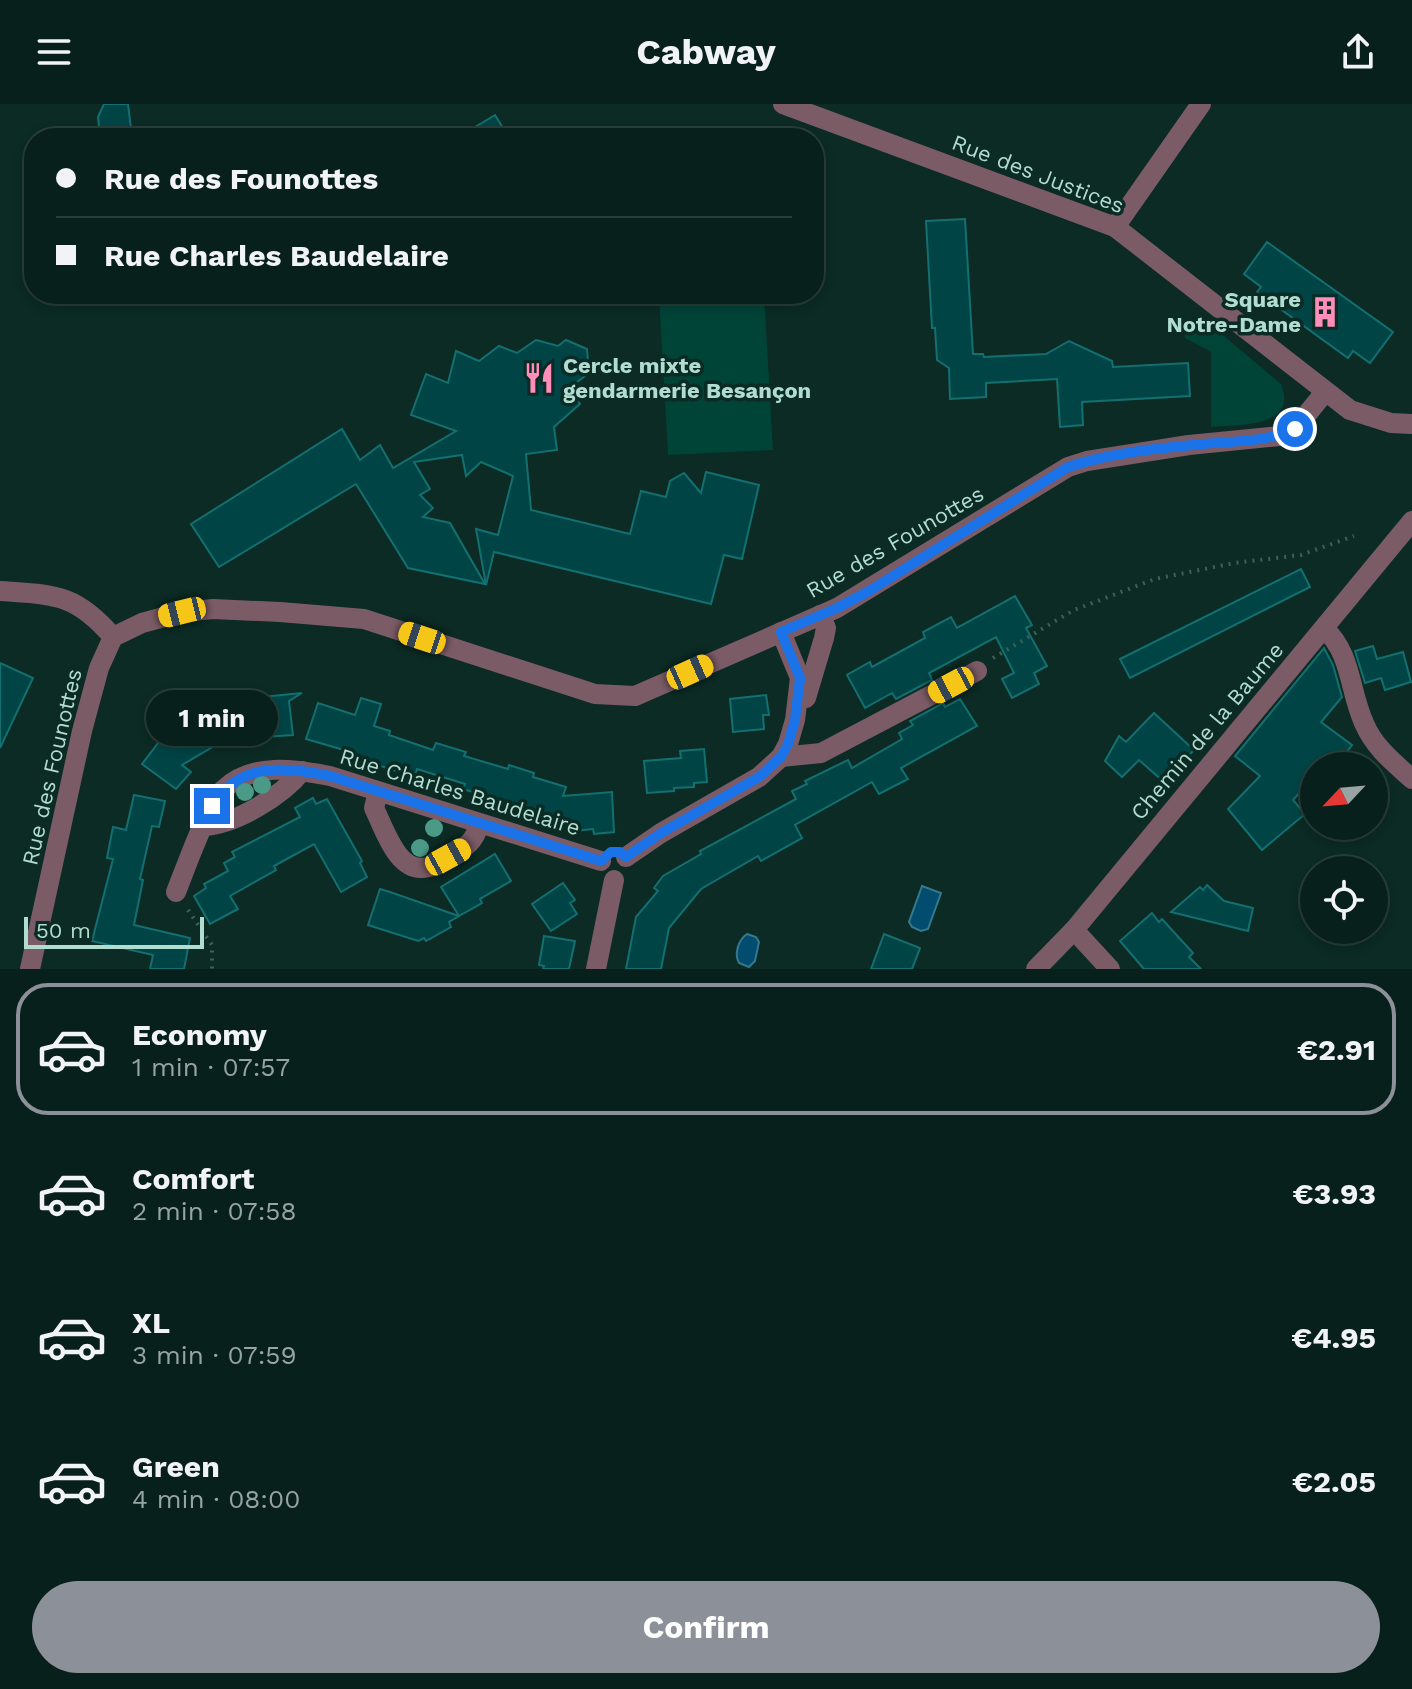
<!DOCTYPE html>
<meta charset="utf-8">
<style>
body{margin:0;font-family:"Work Sans",sans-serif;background:#112824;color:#f1f3f6;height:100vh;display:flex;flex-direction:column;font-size:30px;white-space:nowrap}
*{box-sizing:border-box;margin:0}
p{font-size:26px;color:#98a3a3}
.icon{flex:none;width:44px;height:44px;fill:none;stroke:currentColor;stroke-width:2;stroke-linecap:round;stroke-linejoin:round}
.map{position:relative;height:865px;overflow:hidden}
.details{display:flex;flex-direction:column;background:#08201b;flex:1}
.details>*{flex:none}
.banner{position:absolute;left:24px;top:24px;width:800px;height:176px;border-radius:32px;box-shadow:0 4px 12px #0003,0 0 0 2px #293e3a;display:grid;align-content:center;height:176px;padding:0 32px;background:#08201b}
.needle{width:52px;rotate:244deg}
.tools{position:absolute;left:1300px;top:648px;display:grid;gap:16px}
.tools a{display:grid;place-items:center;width:88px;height:88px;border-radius:50%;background:#08201b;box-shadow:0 4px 12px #0003,0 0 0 2px #293e3a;font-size:40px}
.scale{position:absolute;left:24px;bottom:20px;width:180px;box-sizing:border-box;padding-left:8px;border:4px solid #b0ddd0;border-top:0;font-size:22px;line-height:28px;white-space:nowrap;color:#b0ddd0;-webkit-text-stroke:6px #0b2b24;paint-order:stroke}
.end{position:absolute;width:36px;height:36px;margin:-18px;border:10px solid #1a73e8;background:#fff;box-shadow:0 0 0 4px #fff}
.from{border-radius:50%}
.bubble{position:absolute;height:56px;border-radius:28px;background:#08201b;box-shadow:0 4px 12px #0003,0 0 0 2px #293e3a;font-size:26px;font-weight:700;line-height:56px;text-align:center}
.car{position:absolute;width:24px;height:48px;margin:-24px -12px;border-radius:10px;box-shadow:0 0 6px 2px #0007;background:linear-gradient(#f5c518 24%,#345 0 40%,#f5c518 0 76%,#345 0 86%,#f5c518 0)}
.banner b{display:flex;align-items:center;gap:28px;height:76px;font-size:30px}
.banner b+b{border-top:2px solid #293e3a}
.banner i{width:20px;height:20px;background:#f1f3f6}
ul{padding:14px 0 0;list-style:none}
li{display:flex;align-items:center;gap:24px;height:132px;margin:0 16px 12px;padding:0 16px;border:4px solid transparent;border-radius:32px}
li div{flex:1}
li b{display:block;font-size:30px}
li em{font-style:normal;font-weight:700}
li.active{border-color:#8c9099}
li>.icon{width:72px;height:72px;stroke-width:1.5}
.cta{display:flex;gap:16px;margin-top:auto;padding:16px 32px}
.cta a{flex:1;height:92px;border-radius:48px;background:#8c9099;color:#fff;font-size:32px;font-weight:700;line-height:92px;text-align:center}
header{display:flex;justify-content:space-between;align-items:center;height:104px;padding:0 32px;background:#08201b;font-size:36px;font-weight:700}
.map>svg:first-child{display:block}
</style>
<header><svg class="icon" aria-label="menu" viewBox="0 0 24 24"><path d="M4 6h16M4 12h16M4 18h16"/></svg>Cabway<svg class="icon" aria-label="share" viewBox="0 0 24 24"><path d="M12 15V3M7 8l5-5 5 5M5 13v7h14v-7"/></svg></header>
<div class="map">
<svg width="1412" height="865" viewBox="0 0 1412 865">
<rect width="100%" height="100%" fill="#0b2b24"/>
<g fill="#004337">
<polygon points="706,190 764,190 773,346 668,351 659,192"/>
<path d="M 1210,220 L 1281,280 C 1299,324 1237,321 1211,323 L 1211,248 L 1185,234 L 1183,222 Z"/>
</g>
<g fill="#024d6f" stroke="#36788c" stroke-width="2">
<polygon points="922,782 941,789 928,825 921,827 912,823 909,818"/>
<path d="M 747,830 L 756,833 L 759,838 L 755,857 L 749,863 L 739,859 C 734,850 738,836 747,830 Z"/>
</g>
<g fill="#014445" stroke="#146f70" stroke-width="2">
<polygon points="104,0 128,0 132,33 100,34 98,13"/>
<polygon points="495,11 509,34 457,34"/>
<polygon points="965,115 973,250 983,250 984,253 1046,250 1069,237 1112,257 1113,263 1188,259 1190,292 1082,298 1083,321 1060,323 1057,275 986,279 986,293 950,295 949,264 937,256 935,224 932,224 926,117"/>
<polygon points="1267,138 1393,228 1370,259 1353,247 1348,254 1257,188 1261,183 1244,170"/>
<polygon points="536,236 558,242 566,236 587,245 589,269 568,285 580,300 554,323 557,346 526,350 531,406 630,430 641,387 666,393 670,377 684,369 701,389 706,368 759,381 742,455 724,451 711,500 494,448 486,481 476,425 498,431 513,372 481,358 466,372 462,351 414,358 430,385 420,391 433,404 423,413 450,419 485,480 408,464 356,380 219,463 191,420 342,325 360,356 380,341 393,364 456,327 411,311 426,270 448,279 456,247 479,257 499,242 517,249"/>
<polygon points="1301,465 1310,483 1130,574 1120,555"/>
<polygon points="1015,492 1032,521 1026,524 1047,562 1034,569 1039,580 1012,594 1002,575 1014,569 996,533 929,569 932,576 896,595 892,589 865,604 847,571 870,558 872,563 925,534 923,528 951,513 957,524"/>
<polygon points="1373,542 1377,555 1403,548 1411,578 1385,586 1381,574 1365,579 1355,547"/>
<polygon points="1324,544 1333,561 1342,593 1321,618 1352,641 1341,656 1334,650 1323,662 1314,662 1314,672 1293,696 1305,710 1262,746 1228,705 1260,672 1235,652"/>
<polygon points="0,559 33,574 0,644"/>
<polygon points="236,587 240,595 302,589 289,597 293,631 264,633 262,614 182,661 191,668 176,685 142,660 168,626"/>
<polygon points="766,591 769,611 763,611 764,625 733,628 730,595"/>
<polygon points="361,594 381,600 374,622 390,627 389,631 433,646 436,639 466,648 464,652 508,665 509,661 534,669 533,673 566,683 563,692 612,688 614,728 594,730 593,725 575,727 575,719 463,685 465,680 417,665 415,673 343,650 344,646 306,635 318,599 355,611"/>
<polygon points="960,595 977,622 901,664 908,675 879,690 872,678 795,721 802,734 761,757 758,752 701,785 669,824 661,865 626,865 636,813 658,787 654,784 663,772 701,750 700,747 796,695 792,687 807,680 805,677 848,656 852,664 902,635 899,629 913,621 910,617 943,599 945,603"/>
<polygon points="1154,609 1194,646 1164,678 1139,656 1122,673 1105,657 1119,632 1126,638"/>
<polygon points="704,645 707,678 694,679 694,683 674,684 674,687 647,689 644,657 681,654 680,647"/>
<polygon points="134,691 165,697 159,723 152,722 140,775 143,776 134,821 190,834 184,865 150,865 153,851 92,837 113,755 107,754 113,723 126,726"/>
<polygon points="313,694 316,700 327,695 362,757 360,759 367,773 341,788 314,740 274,762 276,766 230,792 238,805 210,820 194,792 206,784 204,780 228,767 224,759 235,753 232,748 300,713 295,704"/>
<polygon points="495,750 511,777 480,795 482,799 459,812 441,783"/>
<polygon points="563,779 575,796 570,799 577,810 551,827 532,800"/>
<polygon points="1207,781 1224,797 1253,804 1248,827 1171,808 1200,783 1203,786"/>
<polygon points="380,785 390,788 459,812 449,818 451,823 426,837 424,834 418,837 368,821"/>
<polygon points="1152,809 1159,818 1162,815 1193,849 1189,853 1201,865 1144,865 1120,837"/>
<polygon points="884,830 920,844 912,865 871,865"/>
<polygon points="544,832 575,837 569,865 543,865 544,862 539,861"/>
</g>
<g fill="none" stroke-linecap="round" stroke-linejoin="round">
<g stroke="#3d6158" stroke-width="4" stroke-dasharray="2 6" stroke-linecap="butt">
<polyline points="993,554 1074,506 1155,475 1234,459 1301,451 1354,432"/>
<polyline points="188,806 212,841 212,865"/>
</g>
<g stroke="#7b5b66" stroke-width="20">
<polyline points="783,0 1115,123 1350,306 1391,319 1412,320"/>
<polyline points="1115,123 1201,0"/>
<path d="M 0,487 C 55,491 75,489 113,533"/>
<path d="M 1324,524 C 1352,550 1349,586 1364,619 C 1374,643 1393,658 1412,675"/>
<polyline points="806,594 824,534 826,524 820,511"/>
<polyline points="781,653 821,649 977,567"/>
<path d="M 378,688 L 374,704 C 385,726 398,771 428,763 C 436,762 444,755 451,752 C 466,743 474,738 479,721"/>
<path d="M 204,722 C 236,720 282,692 302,667"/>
<polyline points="626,753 661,729 759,673 781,653 788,640 795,616 800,574 781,528"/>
<path d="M 176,788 C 185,766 208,700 223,686 C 252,658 295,665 330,672 L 601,757"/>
<polyline points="1074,826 1110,865"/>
<polyline points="30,865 82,627 99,564 113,533 142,519 182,508 213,505 280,508 364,515 595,590 635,592 837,504 1068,363 1087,357 1189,341 1280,332 1295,325 1325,288"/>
<polyline points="596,865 614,776"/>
<polyline points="1036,865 1074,826 1412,417"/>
</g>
</g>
<g fill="#4b9a88">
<circle cx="262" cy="681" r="9"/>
<circle cx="245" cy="688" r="9"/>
<circle cx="434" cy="724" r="9"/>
<circle cx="420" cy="744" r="9"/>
</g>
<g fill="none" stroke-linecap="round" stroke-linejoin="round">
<path stroke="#1a73e8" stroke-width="10" d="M 212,702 C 240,657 285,663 330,672 L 601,757 L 611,748 L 620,748 L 626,753 L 661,729 L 759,673 L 781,653 L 788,640 L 795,616 L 800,574 L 781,528 L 837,504 L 869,487 L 1068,363 C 1110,349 1159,344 1203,340 C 1234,337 1267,338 1295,325"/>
</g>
<defs>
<symbol id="building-bare" viewBox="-9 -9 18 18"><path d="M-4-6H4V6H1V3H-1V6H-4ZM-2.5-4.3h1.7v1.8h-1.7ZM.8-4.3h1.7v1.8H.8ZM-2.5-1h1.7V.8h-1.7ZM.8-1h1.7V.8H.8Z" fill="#ff8eba" stroke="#0b2b24" stroke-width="2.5" paint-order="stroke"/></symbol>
<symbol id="restaurant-bare" viewBox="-9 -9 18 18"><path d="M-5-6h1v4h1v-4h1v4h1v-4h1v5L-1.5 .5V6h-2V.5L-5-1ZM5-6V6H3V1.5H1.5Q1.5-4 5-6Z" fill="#ff8eba" stroke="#0b2b24" stroke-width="2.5" paint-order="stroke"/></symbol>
</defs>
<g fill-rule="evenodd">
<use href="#building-bare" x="1303" y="186" width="44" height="44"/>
<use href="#restaurant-bare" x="517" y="252" width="44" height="44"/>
</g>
<g text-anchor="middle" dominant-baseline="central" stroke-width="7" stroke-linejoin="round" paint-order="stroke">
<g font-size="22" fill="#b0ddd0" stroke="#0b2b24">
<text transform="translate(1038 70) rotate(21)">Rue des Justices</text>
<text transform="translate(895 438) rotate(-30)">Rue des Founottes</text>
<text transform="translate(1207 627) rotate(-50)">Chemin de la Baume</text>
<text transform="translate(52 663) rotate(-77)">Rue des Founottes</text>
<text transform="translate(460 688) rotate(17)">Rue Charles Baudelaire</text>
</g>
<g font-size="22" font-weight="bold" fill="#b0ddd0" stroke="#0b2b24" text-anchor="end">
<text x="1301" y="195">Square<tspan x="1301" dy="25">Notre-Dame</tspan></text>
<text x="563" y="261" text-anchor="start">Cercle mixte<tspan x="563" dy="25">gendarmerie Besançon</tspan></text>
</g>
</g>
</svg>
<div class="tools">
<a><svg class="needle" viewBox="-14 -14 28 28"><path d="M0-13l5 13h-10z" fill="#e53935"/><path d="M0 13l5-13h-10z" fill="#98a3a3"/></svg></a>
<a><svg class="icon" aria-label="locate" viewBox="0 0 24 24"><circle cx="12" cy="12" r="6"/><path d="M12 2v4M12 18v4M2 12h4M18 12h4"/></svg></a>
</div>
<div class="scale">50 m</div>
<i class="end from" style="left:1295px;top:325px"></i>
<i class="end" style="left:212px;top:702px"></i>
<div class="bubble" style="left:146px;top:586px;width:132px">1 min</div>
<i class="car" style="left:182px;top:508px;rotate:256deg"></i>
<i class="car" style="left:422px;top:534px;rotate:288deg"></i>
<i class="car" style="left:690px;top:568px;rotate:66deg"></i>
<i class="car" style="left:951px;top:581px;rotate:242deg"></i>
<i class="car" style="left:448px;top:753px;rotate:61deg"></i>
<div class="banner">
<b><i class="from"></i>Rue des Founottes</b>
<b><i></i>Rue Charles Baudelaire</b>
</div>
</div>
<section class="details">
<ul>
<li class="active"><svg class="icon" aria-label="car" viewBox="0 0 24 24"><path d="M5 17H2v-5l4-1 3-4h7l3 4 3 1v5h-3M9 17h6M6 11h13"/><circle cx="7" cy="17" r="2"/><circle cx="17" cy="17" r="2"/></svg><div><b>Economy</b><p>1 min · 07:57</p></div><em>€2.91</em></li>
<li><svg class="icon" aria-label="car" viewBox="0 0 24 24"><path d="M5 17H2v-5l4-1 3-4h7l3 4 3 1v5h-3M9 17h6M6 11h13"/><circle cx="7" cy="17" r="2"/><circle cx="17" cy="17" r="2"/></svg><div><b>Comfort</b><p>2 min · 07:58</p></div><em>€3.93</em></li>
<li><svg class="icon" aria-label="car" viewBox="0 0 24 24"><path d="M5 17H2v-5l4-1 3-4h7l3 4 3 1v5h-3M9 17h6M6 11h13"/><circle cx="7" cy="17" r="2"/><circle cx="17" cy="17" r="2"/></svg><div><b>XL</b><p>3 min · 07:59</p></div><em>€4.95</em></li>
<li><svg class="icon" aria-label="car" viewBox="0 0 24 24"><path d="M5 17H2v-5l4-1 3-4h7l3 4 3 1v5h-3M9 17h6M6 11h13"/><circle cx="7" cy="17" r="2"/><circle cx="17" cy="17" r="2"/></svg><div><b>Green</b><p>4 min · 08:00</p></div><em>€2.05</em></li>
</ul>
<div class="cta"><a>Confirm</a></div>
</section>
